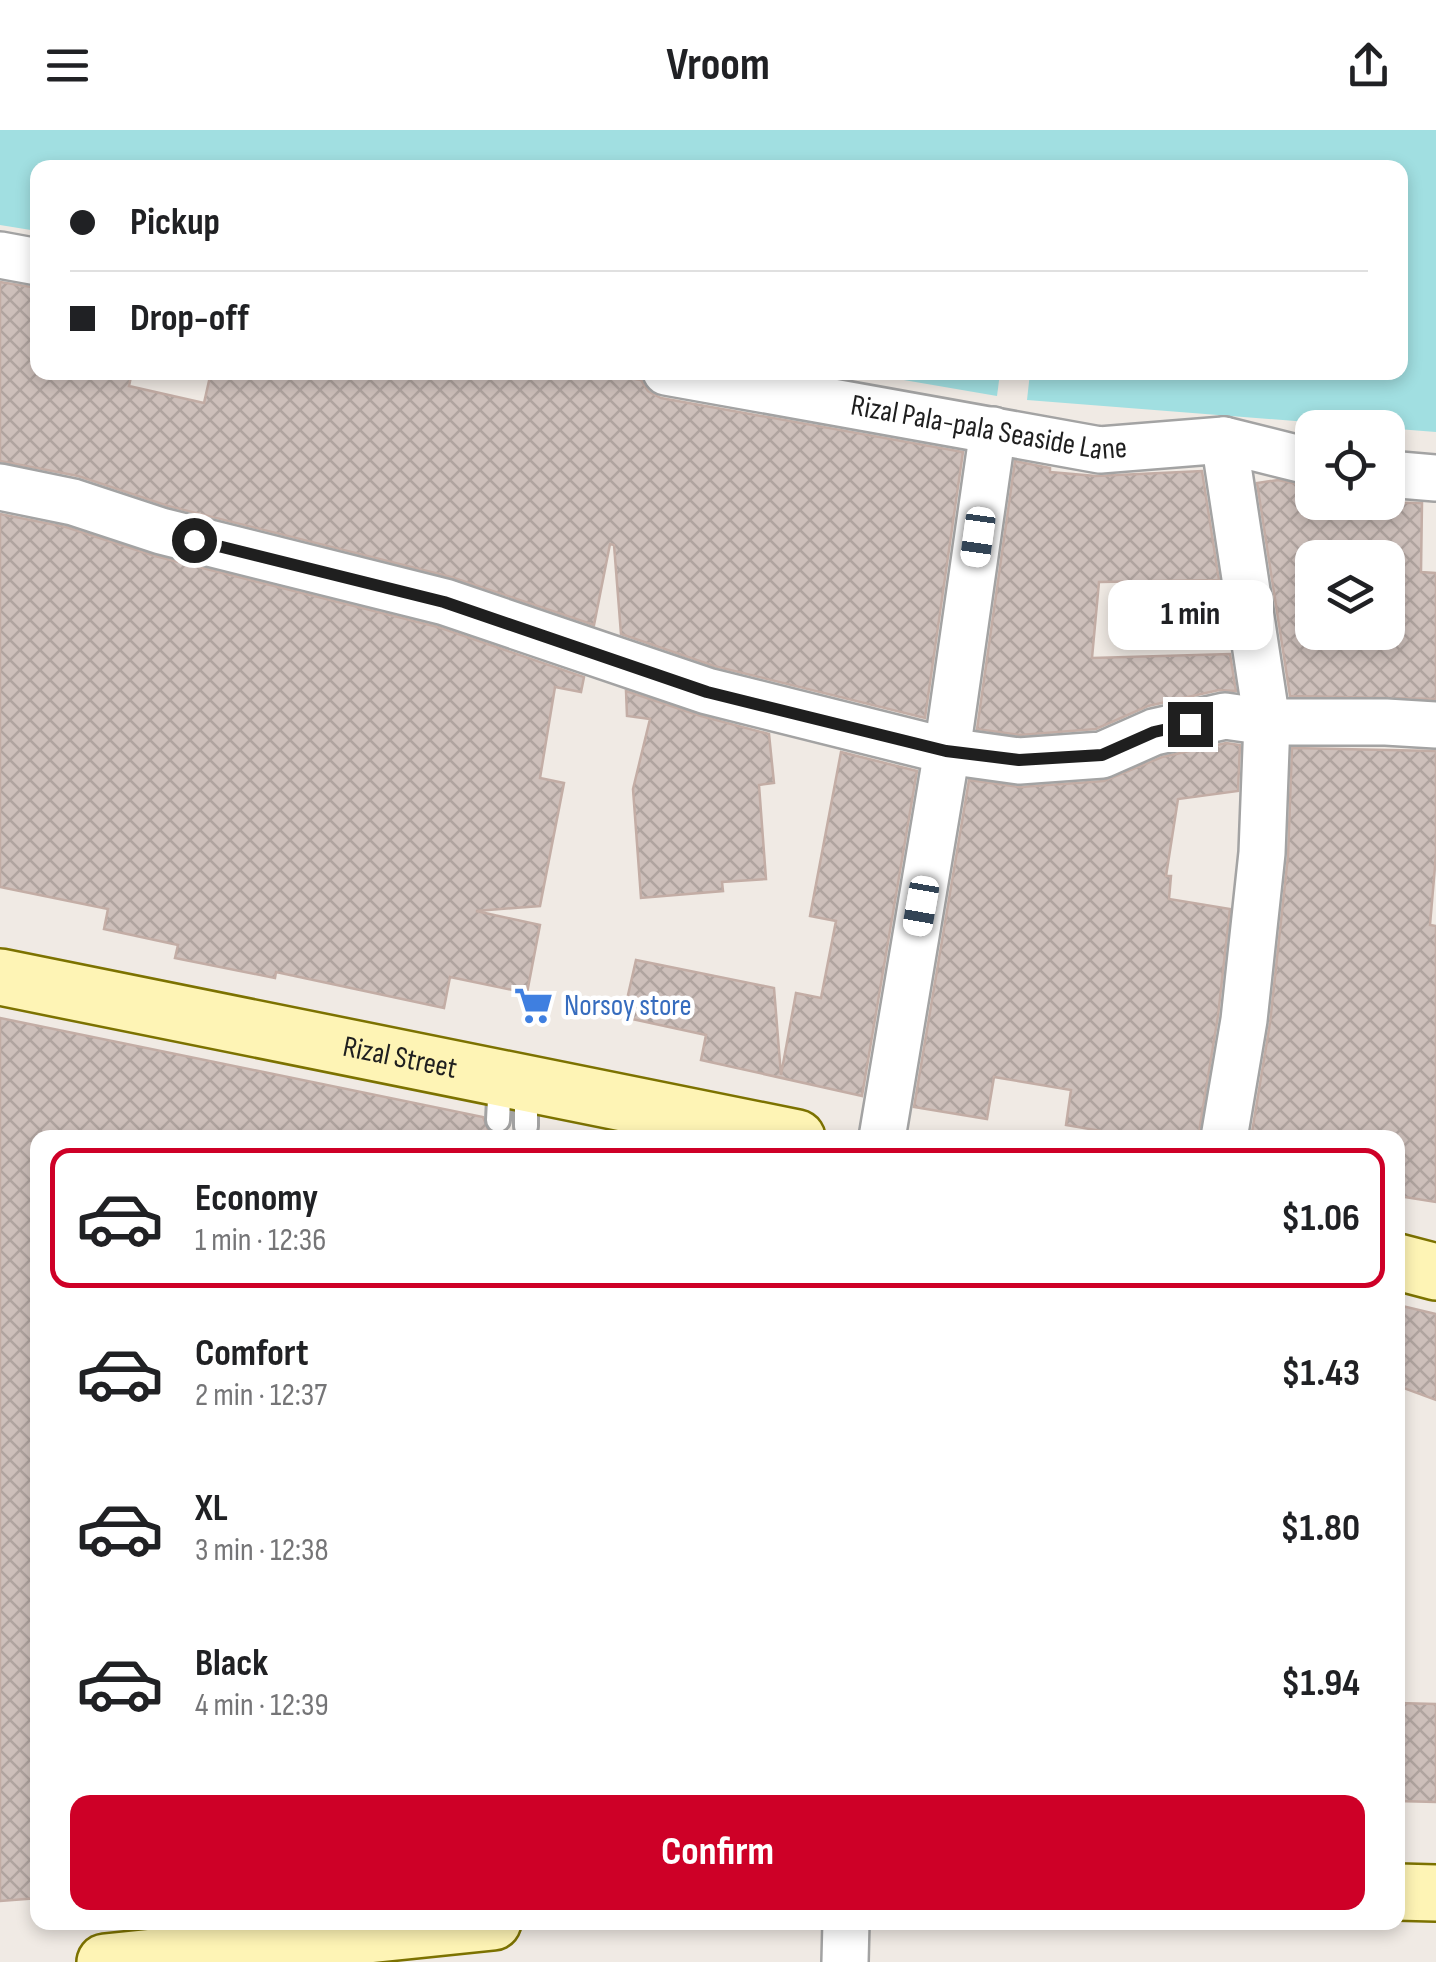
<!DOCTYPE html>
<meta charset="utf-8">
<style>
body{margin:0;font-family:"Sofia Sans Condensed",sans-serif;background:#f2f2f2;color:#202124;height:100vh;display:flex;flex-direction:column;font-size:38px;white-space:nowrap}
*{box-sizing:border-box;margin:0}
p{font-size:32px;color:#757577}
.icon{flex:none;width:55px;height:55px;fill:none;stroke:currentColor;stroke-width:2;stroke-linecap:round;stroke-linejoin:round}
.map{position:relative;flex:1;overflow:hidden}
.drawer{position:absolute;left:30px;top:1000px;width:1375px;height:800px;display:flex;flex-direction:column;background:#fff;border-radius:20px;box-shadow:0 5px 15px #0003}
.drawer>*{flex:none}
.hud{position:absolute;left:30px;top:30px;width:1378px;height:220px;border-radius:20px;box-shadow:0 5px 15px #0003;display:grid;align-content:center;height:220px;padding:0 40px;background:#fff}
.buttons{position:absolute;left:1295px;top:280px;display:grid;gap:20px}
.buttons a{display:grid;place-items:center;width:110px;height:110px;border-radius:20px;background:#fff;box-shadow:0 5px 15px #0003;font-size:50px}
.end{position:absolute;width:45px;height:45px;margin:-22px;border:12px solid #1f1f1f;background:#fff;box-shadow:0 0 0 5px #fff}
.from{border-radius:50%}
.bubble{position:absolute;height:70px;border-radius:20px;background:#fff;box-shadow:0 5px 15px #0003;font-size:32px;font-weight:700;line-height:70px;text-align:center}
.car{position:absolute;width:30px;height:60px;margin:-30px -15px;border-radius:12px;box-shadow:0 0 8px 2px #0007;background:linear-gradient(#fff 24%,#345 0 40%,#fff 0 76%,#345 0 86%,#fff 0)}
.hud b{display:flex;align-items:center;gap:35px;height:95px;font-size:38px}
.hud b+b{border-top:2px solid #e0e0e0}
.hud i{width:25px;height:25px;background:#202124}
ul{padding:18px 0 0;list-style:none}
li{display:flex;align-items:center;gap:30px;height:140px;margin:0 20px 15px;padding:0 20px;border:5px solid transparent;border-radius:20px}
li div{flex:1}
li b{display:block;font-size:38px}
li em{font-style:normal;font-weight:700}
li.on{border-color:#ce0027}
li>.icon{width:90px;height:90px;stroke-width:1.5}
.primary-button{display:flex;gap:20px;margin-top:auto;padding:20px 40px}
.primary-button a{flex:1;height:115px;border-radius:20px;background:#ce0027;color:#fff;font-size:40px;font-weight:700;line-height:115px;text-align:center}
header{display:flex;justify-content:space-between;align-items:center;height:130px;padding:0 40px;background:#fff;font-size:45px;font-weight:700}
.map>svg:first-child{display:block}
</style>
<header><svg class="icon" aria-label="menu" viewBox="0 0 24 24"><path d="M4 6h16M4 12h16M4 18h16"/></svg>Vroom<svg class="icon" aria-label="share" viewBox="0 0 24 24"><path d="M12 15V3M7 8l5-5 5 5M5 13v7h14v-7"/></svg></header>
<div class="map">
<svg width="1436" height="1832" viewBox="0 0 1436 1832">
<defs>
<pattern id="building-cross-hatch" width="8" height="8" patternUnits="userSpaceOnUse" patternTransform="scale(2.5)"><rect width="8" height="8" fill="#cdbfba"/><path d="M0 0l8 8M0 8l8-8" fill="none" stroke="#b0a49f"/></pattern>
</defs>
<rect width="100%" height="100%" fill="#f0eae4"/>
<g fill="#a1dfe1">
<polygon points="0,0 1436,0 1436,302 1027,270 1030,243 1400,242 1400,38 38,38 37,101 0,95"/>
<polygon points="863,243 1000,243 997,266"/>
</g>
<g fill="url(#building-cross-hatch)" stroke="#c3ada5" stroke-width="2.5" fill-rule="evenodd">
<polygon points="0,152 38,158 38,242 132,242 129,256 204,273 211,242 596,242 641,250 648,261 661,268 963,322 925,588 714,536 621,504 614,415 610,414 594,495 451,447 168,376 78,346 0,331"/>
<polygon points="1015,331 1050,338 1050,342 1096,346 1202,341 1219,450 1099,452 1092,528 1230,524 1236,561 1219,560 1148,576 1096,599 1020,605 977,599"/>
<path d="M 1278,350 L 1312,357 L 1312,372 L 1422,373 L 1421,442 L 1436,443 L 1436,569 L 1290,566 L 1257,353 ZM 1310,422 L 1388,424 L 1388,502 L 1308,502 Z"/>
<polygon points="0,384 66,397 155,426 438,497 584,547 581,562 555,557 540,648 564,653 540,776 476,781 540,795 527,863 450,847 444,878 276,842 275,848 175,828 178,815 104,799 108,779 0,757"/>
<polygon points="626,561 701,586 769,604 774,653 759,655 766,749 722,752 723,761 641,768 633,659 650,589 627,586"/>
<polygon points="1226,613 1240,615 1238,661 1178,669 1166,746 1171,746 1169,769 1230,779 1218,886 1198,1008 1142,1008 1066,995 1071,960 994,947 987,989 914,977 969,650 1020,657 1104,651 1162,627"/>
<polygon points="1292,618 1436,621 1436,725 1430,795 1436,796 1436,1072 1398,1066 1398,1008 1251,1008 1270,893 1288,726"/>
<polygon points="841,622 917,641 862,966 701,930 706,905 623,887 636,830 774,858 781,945 796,863 821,868 836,791 810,786"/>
<polygon points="0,888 483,987 489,1002 500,1005 499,1008 38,1008 38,1768 0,1771"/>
<polygon points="1398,1175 1436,1184 1436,1270 1398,1256"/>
<polygon points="1398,1573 1436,1574 1436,1672 1398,1671"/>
</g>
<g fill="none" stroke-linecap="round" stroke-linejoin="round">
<defs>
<g id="lane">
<polyline points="526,953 526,996"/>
<polyline points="498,990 500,949"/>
</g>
<g id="street">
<polyline points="0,125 38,132"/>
<path id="s1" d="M 666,242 L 1100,320 L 1224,310 L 1312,332"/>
<polyline points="1224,310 1267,592 1262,723 1244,890 1224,1008"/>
<polyline points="1388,344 1436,348"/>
<polyline points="0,357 73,372 161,401 445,472 707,561 947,621 1019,631 1102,625 1154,602 1225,586 1267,592 1386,592 1436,595"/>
<polyline points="882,1008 947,621 993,300"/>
<polyline points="845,1832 846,1792"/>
</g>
<g id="secondary">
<path id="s2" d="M 0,847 L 797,1008"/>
<polyline points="1398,1132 1436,1142"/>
<polyline points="1398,1762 1436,1763"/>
<polyline points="105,1832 493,1792"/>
</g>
</defs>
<use href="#lane" stroke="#a3a3a3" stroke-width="28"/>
<use href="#street" stroke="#a3a3a3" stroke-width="50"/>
<use href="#secondary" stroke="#7c7200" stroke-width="60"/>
<use href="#lane" stroke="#fff" stroke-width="22"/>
<use href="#street" stroke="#fff" stroke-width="45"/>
<use href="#secondary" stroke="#fef4b5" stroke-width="55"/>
</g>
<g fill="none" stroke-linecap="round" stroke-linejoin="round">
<polyline stroke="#1f1f1f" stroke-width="12" points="194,410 444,472 707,562 946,621 1019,630 1102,625 1154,602 1190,594"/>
</g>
<defs>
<symbol id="supermarket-bare" viewBox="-9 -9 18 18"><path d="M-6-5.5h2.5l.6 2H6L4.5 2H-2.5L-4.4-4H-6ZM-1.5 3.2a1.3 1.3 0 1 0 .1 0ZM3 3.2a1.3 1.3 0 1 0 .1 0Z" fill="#3f7fe0" stroke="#fff" stroke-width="2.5" paint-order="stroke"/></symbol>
</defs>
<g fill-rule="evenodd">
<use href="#supermarket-bare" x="506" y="848" width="55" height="55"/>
</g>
<g text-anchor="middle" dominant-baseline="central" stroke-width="9" stroke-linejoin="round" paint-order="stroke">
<g font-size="30" fill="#1f1f1f" stroke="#fff">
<text stroke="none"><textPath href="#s1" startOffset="328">Rizal Pala-pala Seaside Lane</textPath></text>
<text stroke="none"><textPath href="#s2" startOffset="408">Rizal Street</textPath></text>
</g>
<g font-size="30" fill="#366cbe" stroke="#fff" text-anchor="start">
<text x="564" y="876">Norsoy store</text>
</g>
</g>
</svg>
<div class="buttons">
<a><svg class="icon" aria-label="locate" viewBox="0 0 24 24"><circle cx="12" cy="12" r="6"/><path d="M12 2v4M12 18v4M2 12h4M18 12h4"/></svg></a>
<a><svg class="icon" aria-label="layers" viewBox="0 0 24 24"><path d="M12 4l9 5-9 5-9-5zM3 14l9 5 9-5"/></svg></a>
</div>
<i class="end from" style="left:194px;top:410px"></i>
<i class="end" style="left:1190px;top:594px"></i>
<div class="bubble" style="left:1108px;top:450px;width:165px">1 min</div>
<i class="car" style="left:978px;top:407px;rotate:188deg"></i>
<i class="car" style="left:921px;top:776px;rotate:190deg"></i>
<div class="hud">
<b><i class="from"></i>Pickup</b>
<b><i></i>Drop-off</b>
</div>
<section class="drawer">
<ul>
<li class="on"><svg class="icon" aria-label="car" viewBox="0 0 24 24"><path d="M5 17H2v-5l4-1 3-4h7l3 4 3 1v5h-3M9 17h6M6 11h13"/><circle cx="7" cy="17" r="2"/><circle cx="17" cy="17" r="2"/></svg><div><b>Economy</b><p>1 min · 12:36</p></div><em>$1.06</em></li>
<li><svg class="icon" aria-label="car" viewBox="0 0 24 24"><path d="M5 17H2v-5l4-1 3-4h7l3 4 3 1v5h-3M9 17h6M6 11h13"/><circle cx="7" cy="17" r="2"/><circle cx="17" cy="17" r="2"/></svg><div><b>Comfort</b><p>2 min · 12:37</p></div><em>$1.43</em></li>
<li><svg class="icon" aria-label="car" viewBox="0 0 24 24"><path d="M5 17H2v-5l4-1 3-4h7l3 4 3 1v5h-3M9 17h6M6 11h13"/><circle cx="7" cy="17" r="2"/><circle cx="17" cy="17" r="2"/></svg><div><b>XL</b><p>3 min · 12:38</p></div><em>$1.80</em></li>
<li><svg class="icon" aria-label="car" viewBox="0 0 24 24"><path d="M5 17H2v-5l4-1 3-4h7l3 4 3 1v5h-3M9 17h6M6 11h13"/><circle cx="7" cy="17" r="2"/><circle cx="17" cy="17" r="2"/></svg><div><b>Black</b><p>4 min · 12:39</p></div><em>$1.94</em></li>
</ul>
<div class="primary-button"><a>Confirm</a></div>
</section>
</div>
